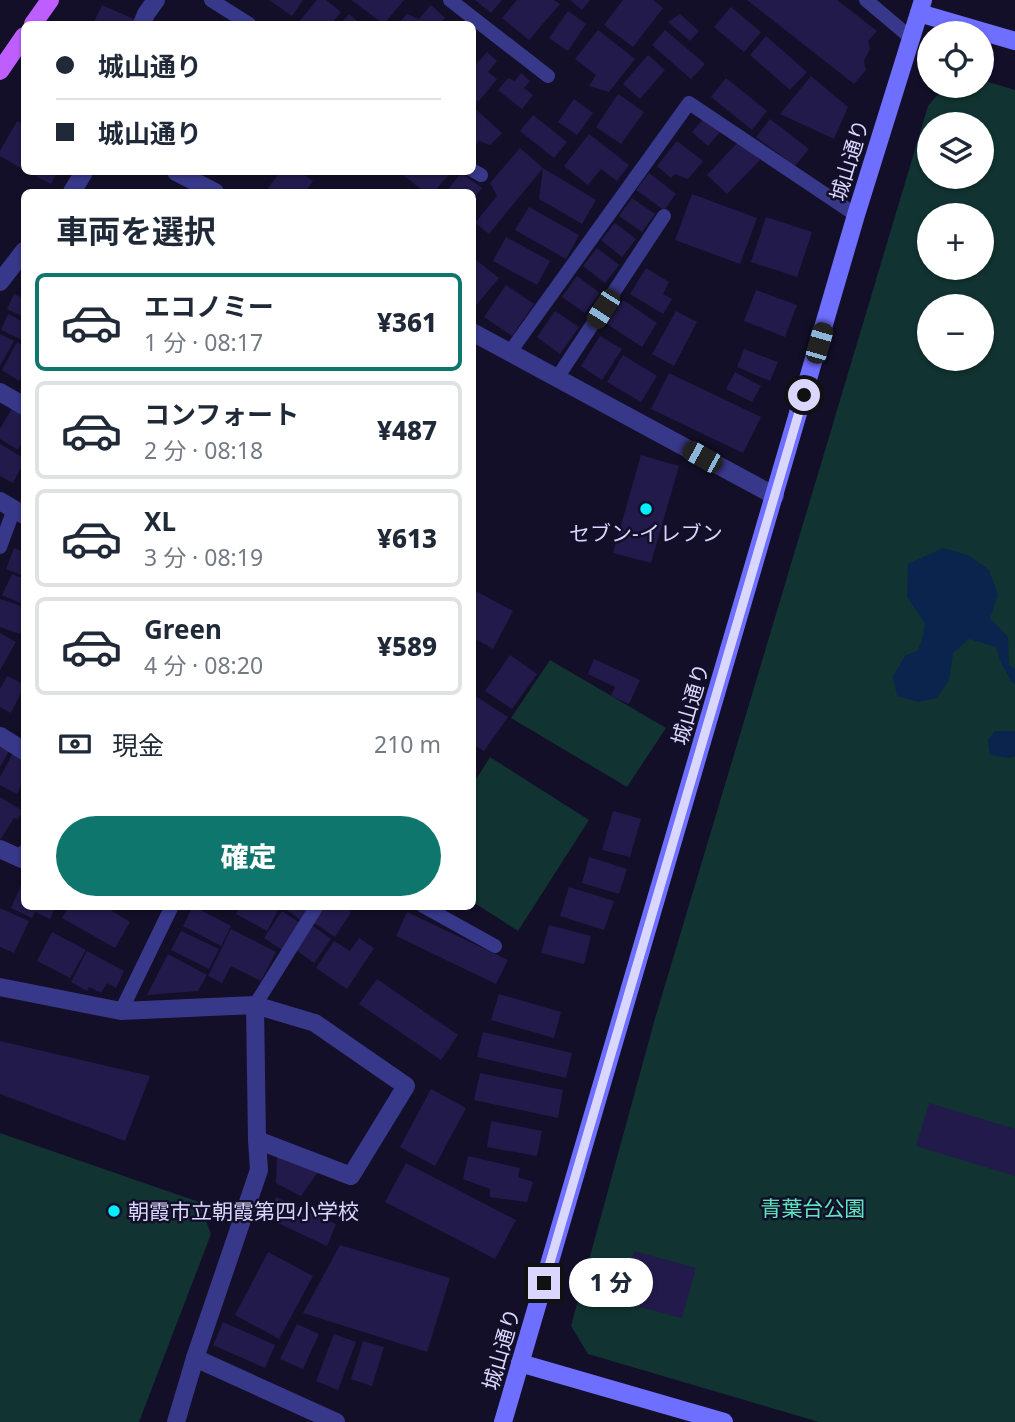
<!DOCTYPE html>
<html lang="ja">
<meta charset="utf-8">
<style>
body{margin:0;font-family:"Noto Sans","Noto Sans JP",sans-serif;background:#f6f6f7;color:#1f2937;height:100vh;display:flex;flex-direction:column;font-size:26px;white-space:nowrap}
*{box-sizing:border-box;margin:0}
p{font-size:23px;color:#747a83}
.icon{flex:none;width:38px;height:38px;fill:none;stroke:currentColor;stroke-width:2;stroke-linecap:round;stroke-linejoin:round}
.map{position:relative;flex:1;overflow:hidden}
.panel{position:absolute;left:21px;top:189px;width:455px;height:721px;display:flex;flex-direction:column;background:#fff;border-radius:10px;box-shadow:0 2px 5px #0004}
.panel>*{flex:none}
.guide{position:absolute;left:21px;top:21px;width:455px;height:154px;border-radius:10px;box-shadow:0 2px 5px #0004;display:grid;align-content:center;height:154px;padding:0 35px;background:#fff}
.buttons{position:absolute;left:917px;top:21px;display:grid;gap:14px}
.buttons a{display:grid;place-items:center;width:77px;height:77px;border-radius:50%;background:#fff;box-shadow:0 2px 5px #0004;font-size:35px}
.end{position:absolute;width:32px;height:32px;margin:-16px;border:9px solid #dad7ff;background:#111;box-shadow:0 0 0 4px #111}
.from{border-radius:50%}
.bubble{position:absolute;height:49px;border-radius:24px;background:#fff;box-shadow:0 2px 5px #0004;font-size:23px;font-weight:800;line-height:49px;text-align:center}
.car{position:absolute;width:21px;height:42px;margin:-21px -10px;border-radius:9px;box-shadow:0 0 5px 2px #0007;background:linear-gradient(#222 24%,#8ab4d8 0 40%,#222 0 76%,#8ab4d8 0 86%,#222 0)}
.guide b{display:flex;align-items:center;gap:24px;height:66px;font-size:26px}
.guide b+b{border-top:2px solid #e0e1e3}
.guide i{width:18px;height:18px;background:#1f2937}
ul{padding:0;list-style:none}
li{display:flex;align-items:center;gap:21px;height:98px;margin:0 14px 10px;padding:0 21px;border:4px solid #e0e1e3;border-radius:10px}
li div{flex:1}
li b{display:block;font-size:26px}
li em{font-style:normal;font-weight:800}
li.selected{border-color:#0f766e}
li>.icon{width:63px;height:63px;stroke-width:1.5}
h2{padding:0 35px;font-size:32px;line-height:84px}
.pay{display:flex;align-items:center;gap:18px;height:77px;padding:0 35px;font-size:26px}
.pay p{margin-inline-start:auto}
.button{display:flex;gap:14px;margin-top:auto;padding:14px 35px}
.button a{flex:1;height:80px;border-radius:42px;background:#0f766e;color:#fff;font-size:28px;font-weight:800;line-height:80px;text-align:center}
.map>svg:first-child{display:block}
</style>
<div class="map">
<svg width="1015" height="1422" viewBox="0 0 1015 1422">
<rect width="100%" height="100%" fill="#130f29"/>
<g fill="#113331" fill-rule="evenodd">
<path d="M 982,80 L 1015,90 L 1015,1422 L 819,1422 L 588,1354 L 571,1326 L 654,1022 L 928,106 L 945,86 L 982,86 ZM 929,124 L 982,124 L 982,177 L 929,177 ZM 929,215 L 982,215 L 982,268 L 929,268 ZM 929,306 L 982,306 L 982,359 L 929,359 Z"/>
<polygon points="550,660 666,728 627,787 511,718"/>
<polygon points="490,757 589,820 518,931 473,902 473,784"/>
<polygon points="0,1133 199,1202 211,1234 139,1422 0,1422"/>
</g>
<g fill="#0a244d">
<polygon points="943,548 968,555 989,570 998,595 990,618 1008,637 1009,665 1015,669 1015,684 1012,682 1001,663 996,647 969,639 953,653 949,680 937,698 918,702 897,696 893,676 905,656 918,650 923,636 925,623 907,597 908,564"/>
<polygon points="995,731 1015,731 1015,756 1010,758 990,755 988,740"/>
</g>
<g fill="#221a4b">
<polygon points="269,0 303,0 292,16"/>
<polygon points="317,0 326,0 341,12 331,24 299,24 298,23"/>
<polygon points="351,0 404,0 384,24"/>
<polygon points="475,0 502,0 491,13"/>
<polygon points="517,0 554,0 560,4 529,40 502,18"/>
<polygon points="570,0 590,0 582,10"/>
<polygon points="623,0 653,0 663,8 633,47 604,25"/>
<polygon points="747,0 837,0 877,31 868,41 870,49 864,61 866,70 854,84"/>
<polygon points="102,5 145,24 93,24"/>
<polygon points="431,5 445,18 439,24 398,24 407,14 419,19"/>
<polygon points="731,7 761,32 744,52 714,27"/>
<polygon points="568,11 586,24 568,51 549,38"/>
<polygon points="349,14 361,24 340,24"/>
<polygon points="680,14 699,31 690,41 668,22"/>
<polygon points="598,30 635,59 609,92 589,86 596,75 575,59"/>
<polygon points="665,30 705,64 691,79 652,45"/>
<polygon points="766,36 807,72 790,90 750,55"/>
<polygon points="487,52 497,61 488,72 497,79 478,102 472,97 472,69"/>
<polygon points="648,55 665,70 640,99 623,84"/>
<polygon points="521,73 530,81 524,88 533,95 522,109 498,90 508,78 515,81"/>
<polygon points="811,76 848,107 834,139 780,114"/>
<polygon points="726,78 767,111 752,130 711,97"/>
<polygon points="618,94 644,112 621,144 596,127"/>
<polygon points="574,99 593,113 577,135 558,122"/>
<polygon points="472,106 502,133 490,145 479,141 472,148"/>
<polygon points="708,113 724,127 708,146 692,132"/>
<polygon points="533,115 567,142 554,158 520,131"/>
<polygon points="770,119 809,149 795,166 756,137"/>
<polygon points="17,121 24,125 24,170 0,156 0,151"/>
<polygon points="589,134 629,165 617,181 601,169 588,185 564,166"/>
<polygon points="740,140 760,160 727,194 707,175"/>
<polygon points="677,141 703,161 688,179 675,174 671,178 657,166"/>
<polygon points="520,148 543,168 489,234 475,223 497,196 490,183"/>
<polygon points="543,168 596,200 582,224 539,199"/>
<polygon points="28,172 57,172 51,184"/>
<polygon points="280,172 300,172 313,181 305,192 275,192 268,188"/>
<polygon points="399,172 451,172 434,192 425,192"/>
<polygon points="461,173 482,188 472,200 472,192 446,192"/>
<polygon points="649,173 676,194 664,210 636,190"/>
<polygon points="692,194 757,218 740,264 675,240"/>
<polygon points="632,198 655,214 642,232 619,216"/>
<polygon points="529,207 579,235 566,259 515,230"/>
<polygon points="766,217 812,232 797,277 751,262"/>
<polygon points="615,223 636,239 622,257 601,240"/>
<polygon points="506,237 550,261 537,285 493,261"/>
<polygon points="597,248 619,265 605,283 583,266"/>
<polygon points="476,260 499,278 472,310 472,264"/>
<polygon points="646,268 669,282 663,294 672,299 663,314 630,294"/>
<polygon points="577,276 600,293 585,313 562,297"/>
<polygon points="506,285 534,304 512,336 484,317"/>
<polygon points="756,290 797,305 785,337 744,321"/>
<polygon points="14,294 24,298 24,317 7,309"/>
<polygon points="623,300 657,323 642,347 607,324"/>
<polygon points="555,311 579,327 560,354 537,337"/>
<polygon points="676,311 697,322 674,366 652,354"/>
<polygon points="8,314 24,322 24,341 1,330"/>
<polygon points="0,334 14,341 0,366"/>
<polygon points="600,336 622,349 602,380 581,366"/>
<polygon points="17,342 24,346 24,372 19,381 2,370"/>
<polygon points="744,349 778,362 770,381 737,367"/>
<polygon points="623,355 657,376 641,402 607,382"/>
<polygon points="735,372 761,386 752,402 726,389"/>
<polygon points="669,373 761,417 743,453 651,409"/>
<polygon points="12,408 24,415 24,438 18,450 0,439 0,429"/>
<polygon points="0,444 24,458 24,462 13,483 0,476"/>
<polygon points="641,455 679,466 651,563 613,553"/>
<polygon points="14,548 24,552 24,576 6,569"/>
<polygon points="12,574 24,579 24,600 23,604 2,595"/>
<polygon points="472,589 513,611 493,649 472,637"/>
<polygon points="0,599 24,607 24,621 20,634 0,627"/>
<polygon points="0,633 16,642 0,670"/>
<polygon points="510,655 537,674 512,709 485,691"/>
<polygon points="594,659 640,680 629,704 611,696 615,687 588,674"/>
<polygon points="7,676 24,684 24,687 11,713 0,707 0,689"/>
<polygon points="477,697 508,717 484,751 472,744 472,704"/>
<polygon points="0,746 9,751 0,767"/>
<polygon points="14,751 24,757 24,780 17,794 0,785 0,777"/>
<polygon points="0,797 23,811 18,819 14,818 0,840"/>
<polygon points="613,811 641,819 630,857 602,850"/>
<polygon points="589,857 627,869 619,894 582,883"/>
<polygon points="24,879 24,906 56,906 50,919 35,912 32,918 11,908"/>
<polygon points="569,887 614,901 604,930 560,916"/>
<polygon points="69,906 104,906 130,922 115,948 62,918"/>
<polygon points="193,906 231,926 221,946 183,926"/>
<polygon points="240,906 280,906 267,931 236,914"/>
<polygon points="285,906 314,906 303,922 284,908"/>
<polygon points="326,906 343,906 351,912 335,937 314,923"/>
<polygon points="0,908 29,921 14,953 0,947"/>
<polygon points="282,911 300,923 282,950 264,938"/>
<polygon points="407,912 508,960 496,984 396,936"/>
<polygon points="549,925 591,936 584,964 541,953"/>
<polygon points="313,926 331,939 314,963 296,950"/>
<polygon points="231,929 276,952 261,981 231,966 222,983 208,976"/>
<polygon points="181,931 219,949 209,969 171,950"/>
<polygon points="52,932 86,950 70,978 37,961"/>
<polygon points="359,938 374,948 347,989 316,968 334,941 350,951"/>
<polygon points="87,951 124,971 116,988 107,983 101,993 89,987 87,991 71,982"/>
<polygon points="168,954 207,975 198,991 147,995"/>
<polygon points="377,979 458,1035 441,1060 359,1004"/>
<polygon points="499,994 561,1012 554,1038 491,1020"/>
<polygon points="483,1032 572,1053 566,1078 477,1057"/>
<polygon points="0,1041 150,1076 125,1141 0,1094"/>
<polygon points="480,1073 563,1090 558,1118 474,1100"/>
<polygon points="431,1089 466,1108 435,1166 400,1147"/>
<polygon points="929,1103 1015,1129 1015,1176 916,1146"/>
<polygon points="491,1121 542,1131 537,1156 487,1147"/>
<polygon points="277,1153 320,1169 301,1196 276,1183"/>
<polygon points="468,1156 520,1168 518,1177 533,1182 527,1202 490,1197 490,1189 463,1179"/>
<polygon points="406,1163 516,1220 495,1259 385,1202"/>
<polygon points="276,1197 336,1224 327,1246 267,1218"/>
<polygon points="340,1245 450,1278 427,1352 303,1313"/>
<polygon points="634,1251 696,1268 682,1318 621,1302"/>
<polygon points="268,1252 313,1276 279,1339 235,1315"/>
<polygon points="223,1322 275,1345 265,1368 213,1345"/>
<polygon points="297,1324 319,1334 303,1369 280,1359"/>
<polygon points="334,1334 356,1342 338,1390 316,1381"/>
<polygon points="363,1341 384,1347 372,1386 351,1379"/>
</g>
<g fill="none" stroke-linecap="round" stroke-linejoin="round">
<g stroke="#38388a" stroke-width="14">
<polyline points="211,0 249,24"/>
<polyline points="450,0 548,76"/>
<polyline points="866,0 911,38"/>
<polyline points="472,170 481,175"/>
<polyline points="510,352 689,103 856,215"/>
<polyline points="557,378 664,216"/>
<polyline points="0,547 14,509"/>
<polyline points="423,906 495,946"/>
<polyline points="255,1005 317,906"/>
<polyline points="121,1011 172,906"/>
</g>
<g stroke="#38388a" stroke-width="18">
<polyline points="142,24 146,14 156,0"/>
<polyline points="176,172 215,192"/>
<polyline points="72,192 84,172"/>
<polyline points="0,282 24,251"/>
<polyline points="472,332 775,496"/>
<polyline points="0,392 24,406"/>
<polyline points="0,501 24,515"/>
<polyline points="0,736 24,751"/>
<polyline points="0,849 22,859 24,854"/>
<polyline points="0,987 121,1011 255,1005 315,1023 406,1086 351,1176 257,1140"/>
<polyline points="195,1358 336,1422"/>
<polyline points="176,1422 195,1358 259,1170 257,1140 255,1005"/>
</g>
<g stroke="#6e6eff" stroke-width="18">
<polyline points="919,13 1015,41"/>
<polyline points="520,1363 724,1422"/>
<polyline points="503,1422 856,215 923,0"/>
</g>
<g stroke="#be5eff" stroke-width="18">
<polyline points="33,24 50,0"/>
<polyline points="0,71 24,36"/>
</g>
</g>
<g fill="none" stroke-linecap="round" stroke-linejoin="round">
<polyline stroke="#dad7ff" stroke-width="9" points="544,1283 804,395"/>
</g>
<g fill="#03edff" stroke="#130f29" stroke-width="2.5">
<circle cx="646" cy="509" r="7"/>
<circle cx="114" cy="1211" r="7"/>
</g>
<g text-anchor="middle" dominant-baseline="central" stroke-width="5" stroke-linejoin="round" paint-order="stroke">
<g font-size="21" fill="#dad7ff" stroke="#130f29">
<text transform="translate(849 160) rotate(-73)">城山通り</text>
<text transform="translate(690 704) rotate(-74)">城山通り</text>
<text transform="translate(501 1349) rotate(-74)">城山通り</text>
</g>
<g font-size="21" fill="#dad7ff" stroke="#130f29">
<text x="646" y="533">セブン-イレブン</text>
<text x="128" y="1211" text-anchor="start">朝霞市立朝霞第四小学校</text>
</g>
<g font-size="21" fill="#5ce6c0" stroke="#130f29">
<text x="813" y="1208">青葉台公園</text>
</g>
</g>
</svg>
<div class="buttons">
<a><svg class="icon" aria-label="locate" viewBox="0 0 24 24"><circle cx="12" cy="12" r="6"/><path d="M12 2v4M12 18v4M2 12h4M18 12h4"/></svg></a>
<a><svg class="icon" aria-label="layers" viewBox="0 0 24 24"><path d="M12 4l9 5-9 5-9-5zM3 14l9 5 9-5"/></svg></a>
<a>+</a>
<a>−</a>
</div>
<i class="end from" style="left:804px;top:395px"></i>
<i class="end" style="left:544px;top:1283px"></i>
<div class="bubble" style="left:569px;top:1258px;width:84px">1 分</div>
<i class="car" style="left:603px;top:309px;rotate:213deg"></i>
<i class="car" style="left:819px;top:343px;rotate:16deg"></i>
<i class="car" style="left:702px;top:457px;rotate:299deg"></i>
<div class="guide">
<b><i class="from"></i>城山通り</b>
<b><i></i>城山通り</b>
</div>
<section class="panel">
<h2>車両を選択</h2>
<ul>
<li class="selected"><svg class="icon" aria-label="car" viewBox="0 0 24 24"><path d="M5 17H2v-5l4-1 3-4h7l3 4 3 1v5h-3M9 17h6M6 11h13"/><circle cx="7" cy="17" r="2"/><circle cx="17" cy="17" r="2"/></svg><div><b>エコノミー</b><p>1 分 · 08:17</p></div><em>¥361</em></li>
<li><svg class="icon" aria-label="car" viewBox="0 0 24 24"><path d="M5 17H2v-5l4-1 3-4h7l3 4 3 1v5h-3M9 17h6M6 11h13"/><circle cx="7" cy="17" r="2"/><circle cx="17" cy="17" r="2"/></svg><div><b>コンフォート</b><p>2 分 · 08:18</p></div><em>¥487</em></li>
<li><svg class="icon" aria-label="car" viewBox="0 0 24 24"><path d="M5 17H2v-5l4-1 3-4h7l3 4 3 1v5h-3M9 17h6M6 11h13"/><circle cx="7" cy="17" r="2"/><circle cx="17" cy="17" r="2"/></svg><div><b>XL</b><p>3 分 · 08:19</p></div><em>¥613</em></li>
<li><svg class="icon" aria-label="car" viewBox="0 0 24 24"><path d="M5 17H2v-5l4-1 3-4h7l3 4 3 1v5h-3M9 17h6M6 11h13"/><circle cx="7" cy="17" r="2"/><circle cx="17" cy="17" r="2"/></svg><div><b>Green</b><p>4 分 · 08:20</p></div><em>¥589</em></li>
</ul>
<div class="pay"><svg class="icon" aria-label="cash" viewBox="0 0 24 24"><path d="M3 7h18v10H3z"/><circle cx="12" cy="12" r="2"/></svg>現金<p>210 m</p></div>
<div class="button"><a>確定</a></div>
</section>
</div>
